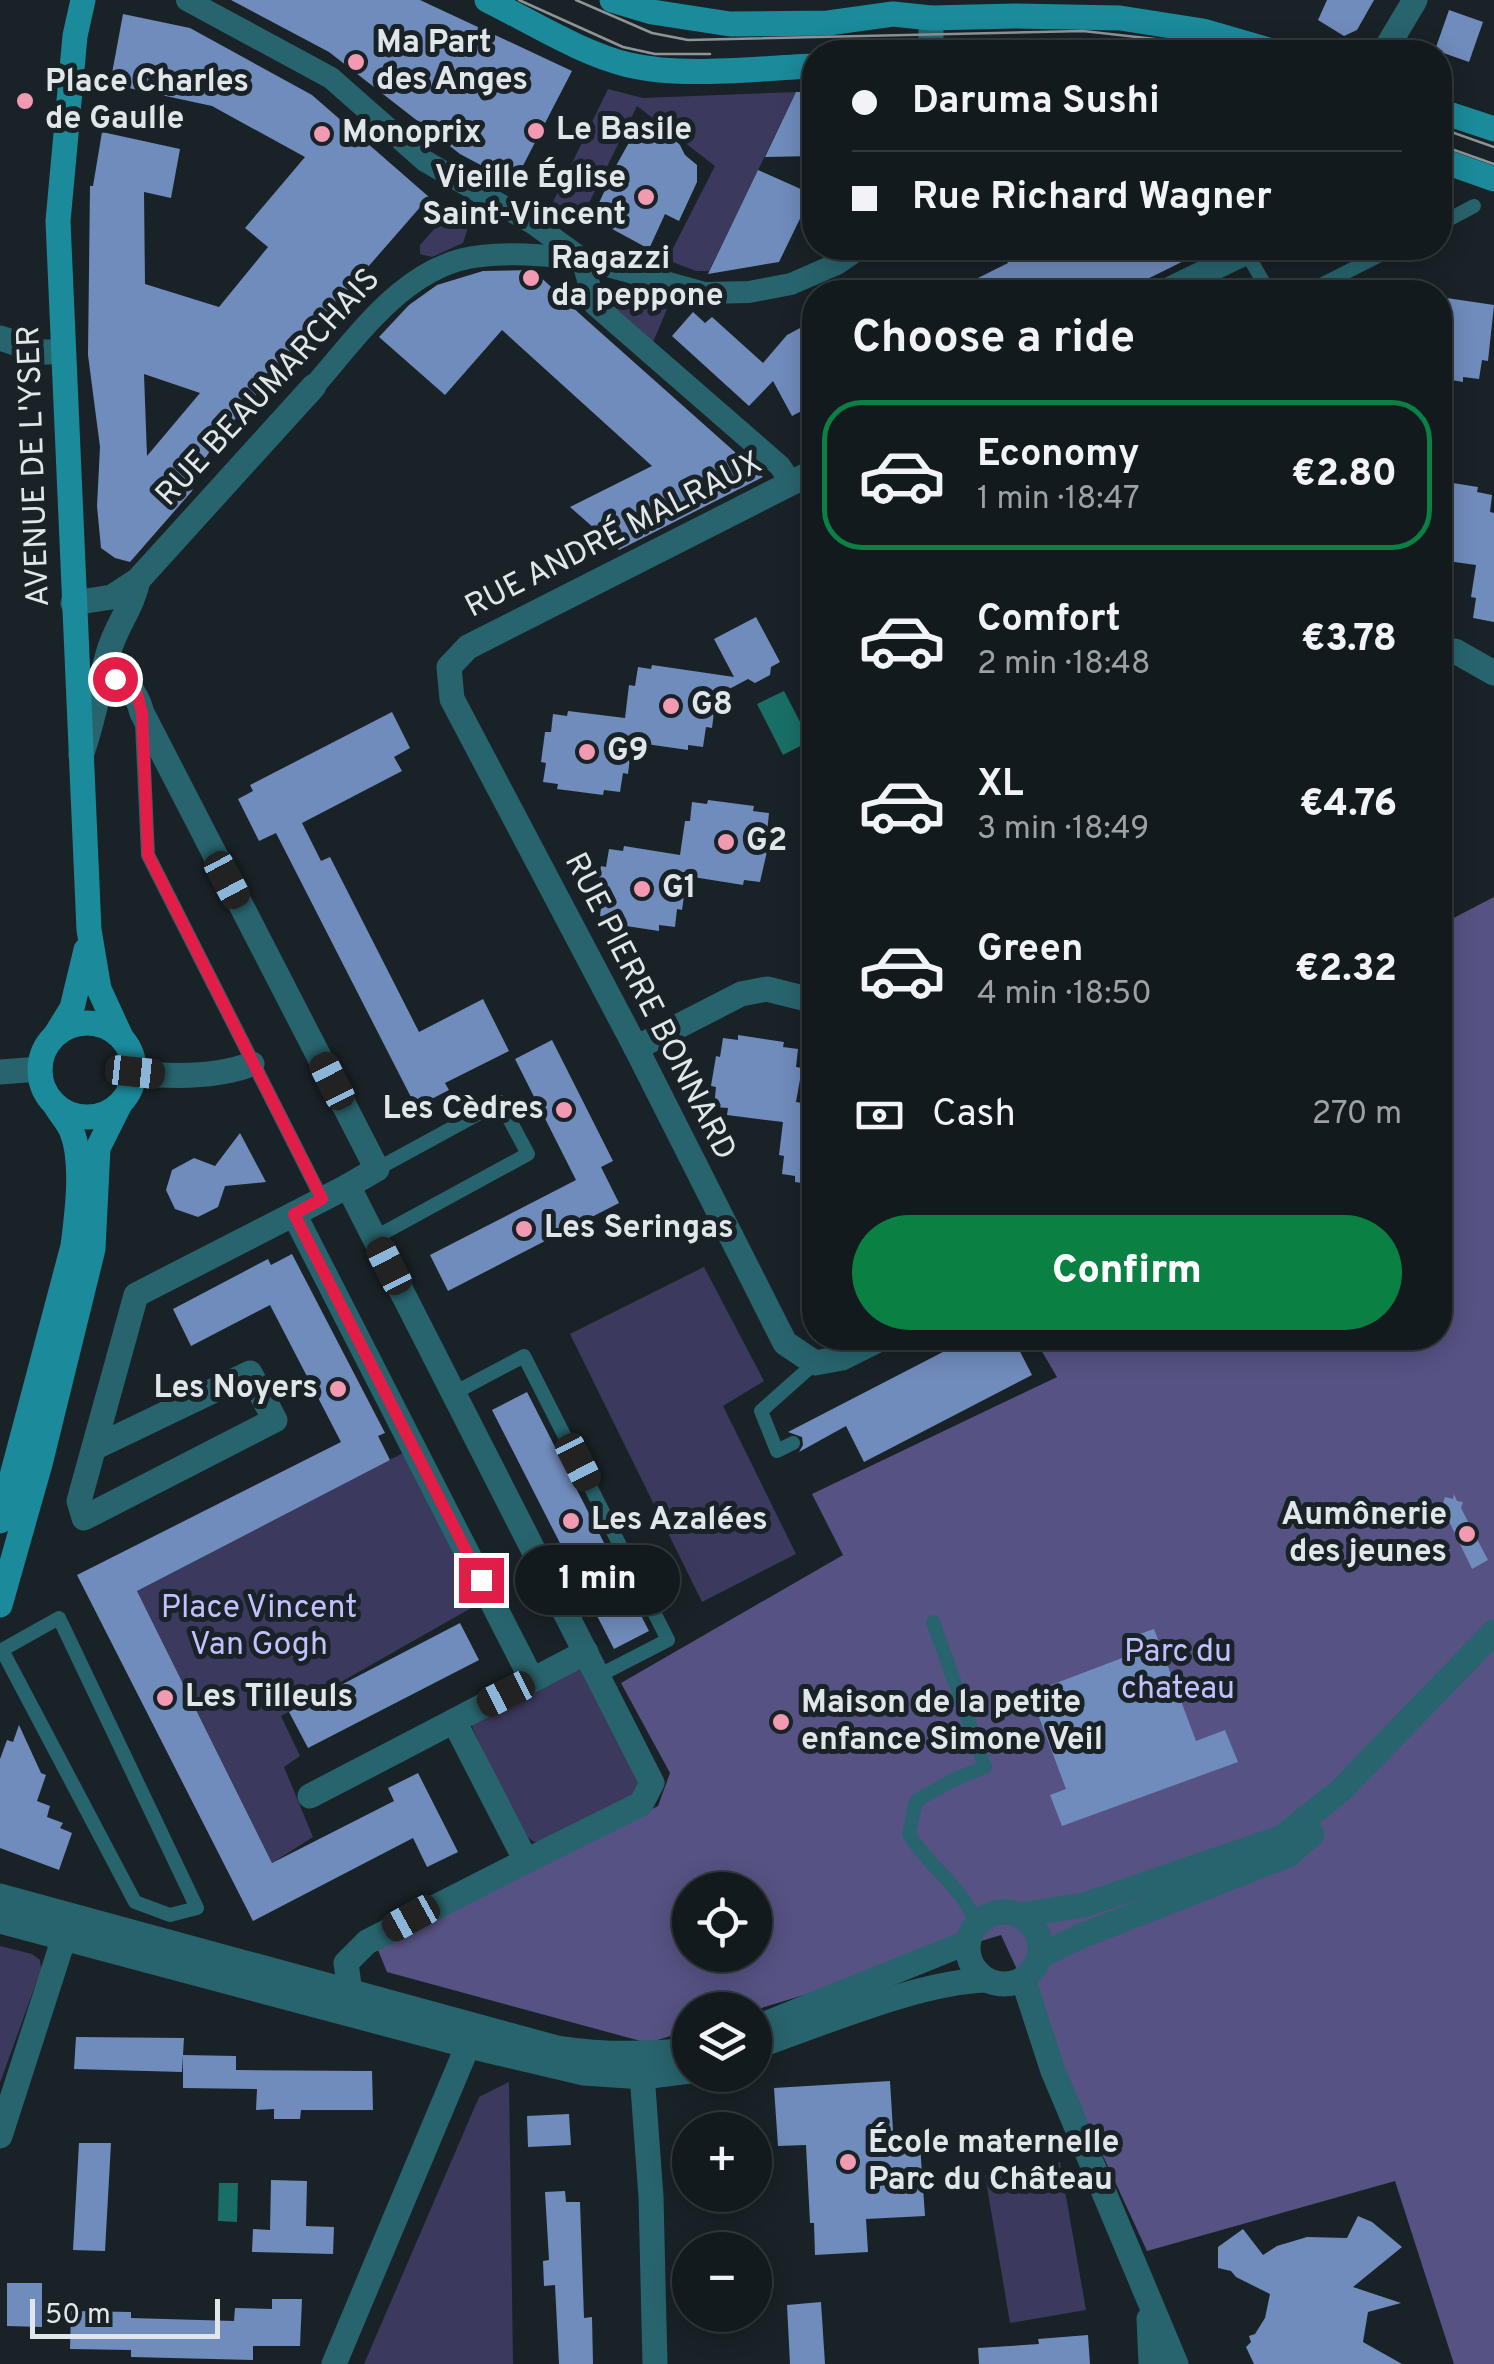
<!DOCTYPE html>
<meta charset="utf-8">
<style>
body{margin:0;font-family:Overpass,sans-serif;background:#20272a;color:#f1f3f6;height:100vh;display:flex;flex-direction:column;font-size:38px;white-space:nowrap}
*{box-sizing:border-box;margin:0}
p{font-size:32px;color:#9da1a4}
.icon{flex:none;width:55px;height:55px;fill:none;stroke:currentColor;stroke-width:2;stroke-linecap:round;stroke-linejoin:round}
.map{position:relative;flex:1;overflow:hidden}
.side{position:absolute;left:802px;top:280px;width:650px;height:1070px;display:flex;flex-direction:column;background:#131a1d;border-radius:40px;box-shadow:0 5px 25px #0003,0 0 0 2px #32383b}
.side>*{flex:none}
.banner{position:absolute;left:802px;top:40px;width:650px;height:220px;border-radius:40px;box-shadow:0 5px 25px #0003,0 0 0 2px #32383b;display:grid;align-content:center;height:220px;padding:0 50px;background:#131a1d}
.controls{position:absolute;left:672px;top:1872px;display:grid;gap:20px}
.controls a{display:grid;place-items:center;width:100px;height:100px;border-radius:50%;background:#131a1d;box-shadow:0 5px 25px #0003,0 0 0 2px #32383b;font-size:50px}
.scale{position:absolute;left:30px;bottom:25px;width:190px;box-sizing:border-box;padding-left:10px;border:5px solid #e0e6ea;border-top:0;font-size:28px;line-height:35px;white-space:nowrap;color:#e0e6ea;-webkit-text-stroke:8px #192227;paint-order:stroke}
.end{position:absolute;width:45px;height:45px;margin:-22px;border:12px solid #e11d48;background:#fff;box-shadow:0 0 0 5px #fff}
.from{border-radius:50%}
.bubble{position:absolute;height:70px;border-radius:35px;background:#131a1d;box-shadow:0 5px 25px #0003,0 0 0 2px #32383b;font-size:32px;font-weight:800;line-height:70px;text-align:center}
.car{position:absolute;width:30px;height:60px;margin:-30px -15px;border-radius:12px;box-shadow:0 0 8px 2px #0007;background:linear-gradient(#222 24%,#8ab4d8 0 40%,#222 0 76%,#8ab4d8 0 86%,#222 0)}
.banner b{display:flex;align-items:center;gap:35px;height:95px;font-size:38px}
.banner b+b{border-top:2px solid #32383b}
.banner i{width:25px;height:25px;background:#f1f3f6}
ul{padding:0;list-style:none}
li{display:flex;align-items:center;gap:30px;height:150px;margin:0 20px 15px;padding:0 30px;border:5px solid transparent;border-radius:40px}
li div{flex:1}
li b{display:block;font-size:38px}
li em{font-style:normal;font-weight:800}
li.selected{border-color:#0b8043}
li>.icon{width:90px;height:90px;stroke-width:1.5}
h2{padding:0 50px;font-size:45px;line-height:120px}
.pay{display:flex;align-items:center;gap:25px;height:110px;padding:0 50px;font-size:38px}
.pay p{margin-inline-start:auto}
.cta{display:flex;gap:20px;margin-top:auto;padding:20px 50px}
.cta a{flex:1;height:115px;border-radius:60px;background:#0b8043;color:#fff;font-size:40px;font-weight:800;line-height:115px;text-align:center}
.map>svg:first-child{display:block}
</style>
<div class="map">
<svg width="1494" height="2364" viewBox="0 0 1494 2364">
<rect width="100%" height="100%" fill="#192227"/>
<g fill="#3c395e">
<polygon points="608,89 643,98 796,92 709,271 696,271 667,260 715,166 637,106 582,217 553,202"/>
<polygon points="459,206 472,214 463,243 432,257 420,254 420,245 454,207"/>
<polygon points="611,291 667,309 653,342 605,305 603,296"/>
<polygon points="704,1267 764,1381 723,1406 796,1554 702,1602 570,1334"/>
<polygon points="405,1452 480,1603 281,1716 300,1756 284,1767 313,1837 272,1863 137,1591"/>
<polygon points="586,1652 644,1776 638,1793 545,1841 534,1842 521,1832 472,1727 475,1720"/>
<polygon points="0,1946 32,1954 40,1960 41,1969 0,2083"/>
<polygon points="509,2082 513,2364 364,2364 479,2097"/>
<polygon points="1060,2162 1086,2310 1010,2323 985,2175"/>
</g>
<path fill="#565283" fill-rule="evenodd" d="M 1494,897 L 1494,2364 L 1454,2364 L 1395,2181 L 1147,2251 L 1001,1935 L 755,2010 L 690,2010 L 690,2030 L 648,2043 L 387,1972 L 378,1950 L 658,1806 L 670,1773 L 621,1683 L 843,1555 L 812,1494 L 1057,1377 L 1034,1338 L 1440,1338 L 1440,925 ZM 690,1890 L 755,1890 L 755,1955 L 690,1955 Z"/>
<g fill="#196f66">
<polygon points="784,691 810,741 783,755 757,704"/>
<polygon points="219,2183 238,2183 237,2222 218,2221"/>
</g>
<g fill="#708cbc" fill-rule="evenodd">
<polygon points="231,0 420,0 572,71 514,183 460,154 329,52"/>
<polygon points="1327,0 1374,0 1357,30 1344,36 1318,20"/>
<polygon points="1449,10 1483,22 1469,62 1435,50"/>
<path d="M 123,14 L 190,28 L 312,95 L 429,197 L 217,440 L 201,465 L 192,491 L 130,562 L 115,558 L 101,548 L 97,506 L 100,447 L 88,355 L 90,186 L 93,186 L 102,132 L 180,149 L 171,198 L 144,192 L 145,284 L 219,307 L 268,247 L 245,228 L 305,157 L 212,106 L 110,84 ZM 144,374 L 200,393 L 147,456 Z"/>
<polygon points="796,92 815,92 815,156 765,157"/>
<polygon points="642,119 661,134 666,131 680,145 685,155 697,165 697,182 679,221 665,214 649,249 592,218 617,164"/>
<polygon points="758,170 812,194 779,262 708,274"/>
<polygon points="1000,248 1210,248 1121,292 950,292 1008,263"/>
<polygon points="533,270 581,315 763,477 619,550 570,507 652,466 502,330 445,395 379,337 409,305 437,285 483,271"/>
<polygon points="1440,297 1494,305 1488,361 1482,360 1479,379 1463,377 1463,382 1440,378"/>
<polygon points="693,312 705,323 712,317 763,363 787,335 802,327 815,351 815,404 792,416 773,381 749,406 672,336"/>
<polygon points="1440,481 1478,487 1477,492 1492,495 1490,512 1494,513 1494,622 1473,618 1476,598 1471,597 1476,565 1440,560"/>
<polygon points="756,617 780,662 771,667 770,675 755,683 748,679 716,696 712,728 706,727 703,747 688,745 688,750 632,742 628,774 623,773 620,792 604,790 603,795 557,789 558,784 543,782 546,763 541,762 545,732 551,732 553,714 567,716 568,711 625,718 629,685 635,686 638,667 651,669 652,665 734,677 714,639"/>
<polygon points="392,712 410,748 394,757 402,771 302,823 321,861 330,857 419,1032 483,999 509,1051 445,1083 449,1090 416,1107 276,833 259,841 238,799 253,791 250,785"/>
<polygon points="708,800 754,806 753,811 769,813 767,833 771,834 760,882 744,880 743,885 687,876 682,910 677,909 675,927 659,925 659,931 613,924 614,918 600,916 602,899 596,898 601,866 606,867 609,849 623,851 624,846 680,855 685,821 690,821 692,802 707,804"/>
<polygon points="738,1035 784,1042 783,1047 798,1049 796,1067 802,1068 796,1102 815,1105 815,1185 795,1182 795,1176 782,1174 784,1156 779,1155 783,1122 727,1115 728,1108 714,1107 716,1087 711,1086 716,1056 720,1057 723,1038 738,1040"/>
<polygon points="552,1040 613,1161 601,1167 619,1203 448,1291 430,1255 576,1180 515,1059"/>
<polygon points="240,1133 266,1182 225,1186 218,1207 198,1217 175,1209 166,1190 172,1170 194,1158 215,1166"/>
<polygon points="292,1254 385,1433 378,1436 390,1460 137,1591 272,1863 394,1801 388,1788 418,1773 458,1852 427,1867 413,1838 253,1921 77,1575 341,1442 270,1305 191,1346 173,1309 268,1259 271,1265"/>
<polygon points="970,1338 1013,1338 1032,1375 864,1462 846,1426 799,1452 803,1445 802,1437 788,1432"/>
<polygon points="527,1392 649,1631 614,1649 492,1410"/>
<polygon points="1454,1494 1457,1501 1463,1502 1461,1508 1488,1560 1472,1569 1448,1519 1439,1516 1445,1497 1453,1499"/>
<polygon points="460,1623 479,1660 308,1748 289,1712"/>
<polygon points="1154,1629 1196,1741 1225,1730 1238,1762 1062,1826 1050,1795 1066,1789 1030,1693 1130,1655 1125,1639"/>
<polygon points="19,1725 41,1773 46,1775 37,1801 50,1806 47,1817 63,1823 60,1828 72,1833 59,1870 0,1848 0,1759 7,1740 13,1742"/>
<polygon points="76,2037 184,2038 182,2072 74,2069"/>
<polygon points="183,2055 236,2056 236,2070 372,2071 373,2110 301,2110 300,2119 274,2119 274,2109 256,2110 257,2089 183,2088"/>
<polygon points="890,2081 894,2147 920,2145 925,2216 866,2219 868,2252 815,2255 814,2223 810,2223 806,2145 778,2146 774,2088"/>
<polygon points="569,2114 571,2145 528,2147 527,2116"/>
<polygon points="79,2143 111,2143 105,2251 73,2250"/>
<polygon points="271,2180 307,2181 306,2226 334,2227 333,2254 252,2252 253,2229 270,2230"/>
<polygon points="565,2191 566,2202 580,2202 584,2318 592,2317 593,2364 559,2364 555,2285 544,2286 543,2261 549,2260 545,2192"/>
<polygon points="1358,2216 1372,2222 1402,2247 1353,2287 1401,2303 1368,2312 1363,2342 1402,2364 1254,2364 1246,2347 1251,2342 1249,2336 1255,2334 1265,2318 1270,2294 1236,2277 1231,2271 1218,2268 1218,2247 1243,2229 1263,2255 1277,2246 1307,2237 1347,2238"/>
<polygon points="7,2283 42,2283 42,2327 7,2326"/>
<polygon points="272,2299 302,2299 300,2346 253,2346 253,2360 131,2357 131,2350 70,2349 71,2311 131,2312 131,2318 234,2321 235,2308 272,2309"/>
<polygon points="821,2302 825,2364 790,2364 787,2305"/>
<polygon points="1088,2335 1090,2364 979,2364 978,2348 1039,2344 1038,2339"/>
</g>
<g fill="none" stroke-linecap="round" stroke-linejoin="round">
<g stroke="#28646d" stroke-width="14">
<polyline points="1440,224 1474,206"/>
<polyline points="1246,252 1269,292"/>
<polyline points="1307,292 1394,248"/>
<polyline points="142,724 148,855 322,1199"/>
<polyline points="374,1238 528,1154 500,1102 377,1169"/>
<polyline points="454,1393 524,1356 668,1640 598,1676"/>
<polyline points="793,1443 777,1451 761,1411 815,1363"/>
<polygon points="59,1618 197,1908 170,1915 135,1902 2,1650"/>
<path d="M 933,1622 L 985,1767 L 953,1780 L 916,1801 L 909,1834 C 928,1867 966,1889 976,1925"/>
</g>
<g stroke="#28646d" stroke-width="22">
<polyline points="187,0 331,78 425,161 534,224 582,259 705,293 749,292 791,284 837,264 860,248"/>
<path d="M 314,386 C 359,335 407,263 481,256 C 515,252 548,256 582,259 L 595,305 L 780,466 L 791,483"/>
</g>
<g stroke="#28646d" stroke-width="25">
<polyline points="931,18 931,52"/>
<polyline points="1384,52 1415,0"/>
<polyline points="1164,292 1255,248"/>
<polyline points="0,338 43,352 62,352"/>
<polyline points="815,471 468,647 449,667 452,699 636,1048 785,1343 815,1363 842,1358 882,1338"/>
<polyline points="73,603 112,597 138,580 314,386"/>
<polyline points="1440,653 1455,651 1494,673"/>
<path d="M 103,675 C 126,683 136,689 142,713 L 377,1169 L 348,1186"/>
<path d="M 81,755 C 94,721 98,688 108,654 C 115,627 133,607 138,580"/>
<polyline points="636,1048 741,994 767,989 815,1001"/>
<polyline points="0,1072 40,1069"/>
<path d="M 135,1073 C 173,1077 216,1078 252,1064"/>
<polyline points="96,1447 250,1373 275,1420 84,1518 79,1501 136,1295 294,1214"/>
<polyline points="310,1796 454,1721"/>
<polyline points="526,1861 641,1804 652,1783 348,1186 294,1214 532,1680"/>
<path d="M 0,1896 L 557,2048 C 603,2055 644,2055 690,2050"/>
<circle cx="1004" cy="1948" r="36"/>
<polyline points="1021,1915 1084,1905 1281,1838 1341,1790 1494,1632"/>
<polyline points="0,1921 469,2046 584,2073 643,2077 690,2071"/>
<polyline points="1040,1956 1079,1937 1288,1855 1312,1834"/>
<polyline points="1023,1979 1053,2071 1176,2364"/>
<polyline points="346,2008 350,1993 346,1963 367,1942 526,1861 454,1721 586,1652"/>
<polyline points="755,2028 968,1942"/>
<path d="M 755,2047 C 822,2024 918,1982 986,1980"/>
<polyline points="641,2060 651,2197 655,2364"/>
<polyline points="0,2136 69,1922"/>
<polyline points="1149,2319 1151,2364"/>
<polyline points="334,2364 474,2031"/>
</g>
<g stroke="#1b8a9a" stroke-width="25">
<polyline points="83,0 75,36 58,221 89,930 99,989 121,1037"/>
<path d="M 487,0 C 532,22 580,53 629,65 C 685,78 757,68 815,66"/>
<polyline points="612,0 652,12 730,24 828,23 893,14 931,18 1015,16 1120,18 1203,31 1275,52"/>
<polyline points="1440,111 1494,129"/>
<polyline points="1440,160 1494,179"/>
<circle cx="87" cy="1070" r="47"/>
<polyline points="56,1034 72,1008 86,950"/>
<path d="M 0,1521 L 73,1246 C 77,1215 84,1162 72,1132 C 69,1123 60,1114 55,1105"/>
<polyline points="0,1605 40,1464 93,1249 98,1148 119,1106"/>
</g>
<g stroke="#8d9599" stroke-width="2.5">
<polyline points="519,0 623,47 655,54 710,54"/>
<polyline points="576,0 652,33 688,40 1083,31 1155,39 1218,52"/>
<polyline points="1440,128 1494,147"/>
<polyline points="1440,145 1494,164"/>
</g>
</g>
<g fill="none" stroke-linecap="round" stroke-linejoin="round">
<polyline stroke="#e11d48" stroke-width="12" points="115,679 137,694 142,713 148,855 322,1199 294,1214 481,1580"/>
</g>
<g fill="#f19ab1" stroke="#192227" stroke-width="4">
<circle cx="356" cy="62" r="10"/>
<circle cx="25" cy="101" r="10"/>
<circle cx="536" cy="131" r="10"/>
<circle cx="322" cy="134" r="10"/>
<circle cx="646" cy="197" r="10"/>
<circle cx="531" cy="278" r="10"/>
<circle cx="671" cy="706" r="10"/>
<circle cx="587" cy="752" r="10"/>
<circle cx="726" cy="842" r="10"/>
<circle cx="642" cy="889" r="10"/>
<circle cx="564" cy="1110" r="10"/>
<circle cx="524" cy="1229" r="10"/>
<circle cx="338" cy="1389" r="10"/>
<circle cx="571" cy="1521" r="10"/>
<circle cx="1467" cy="1534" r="10"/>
<circle cx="165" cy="1698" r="10"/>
<circle cx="781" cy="1722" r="10"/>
<circle cx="848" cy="2162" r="10"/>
</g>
<g text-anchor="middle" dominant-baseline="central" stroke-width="10" stroke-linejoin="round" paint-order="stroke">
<g font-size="32" font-weight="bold" fill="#e0e6ea" stroke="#192227" text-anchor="start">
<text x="376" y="44">Ma Part<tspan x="376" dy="37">des Anges</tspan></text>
<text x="45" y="83">Place Charles<tspan x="45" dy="37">de Gaulle</tspan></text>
<text x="556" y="131">Le Basile</text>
<text x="342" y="134">Monoprix</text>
<text x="626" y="179" text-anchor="end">Vieille Église<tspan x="626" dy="37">Saint-Vincent</tspan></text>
<text x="551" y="260">Ragazzi<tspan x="551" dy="37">da peppone</tspan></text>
<text x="691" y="706">G8</text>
<text x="607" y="752">G9</text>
<text x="746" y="842">G2</text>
<text x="662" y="889">G1</text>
<text x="544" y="1110" text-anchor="end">Les Cèdres</text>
<text x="544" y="1229">Les Seringas</text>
<text x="318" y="1389" text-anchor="end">Les Noyers</text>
<text x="1447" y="1516" text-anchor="end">Aumônerie<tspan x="1447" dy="37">des jeunes</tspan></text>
<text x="591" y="1521">Les Azalées</text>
<text x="185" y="1698">Les Tilleuls</text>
<text x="801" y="1704">Maison de la petite<tspan x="801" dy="37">enfance Simone Veil</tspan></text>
<text x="868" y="2144">École maternelle<tspan x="868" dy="37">Parc du Château</tspan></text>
</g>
<g font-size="32" fill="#e0e6ea" stroke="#192227">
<text transform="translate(269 388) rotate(-47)">RUE BEAUMARCHAIS</text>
<text transform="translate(35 466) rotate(-92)">AVENUE DE L'YSER</text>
<text transform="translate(614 536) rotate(-27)">RUE ANDRÉ MALRAUX</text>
<text transform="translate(649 1007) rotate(63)">RUE PIERRE BONNARD</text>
</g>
<g font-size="32" fill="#c3c0ff" stroke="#192227">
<text x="259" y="1609">Place Vincent<tspan x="259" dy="37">Van Gogh</tspan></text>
<text x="1178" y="1653">Parc du<tspan x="1178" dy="37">chateau</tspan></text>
</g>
</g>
</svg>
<div class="controls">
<a><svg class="icon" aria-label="locate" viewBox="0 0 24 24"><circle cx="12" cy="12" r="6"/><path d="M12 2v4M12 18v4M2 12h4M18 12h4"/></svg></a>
<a><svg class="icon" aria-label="layers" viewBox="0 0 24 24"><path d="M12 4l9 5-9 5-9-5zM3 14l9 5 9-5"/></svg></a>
<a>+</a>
<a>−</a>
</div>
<div class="scale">50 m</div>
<i class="end from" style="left:115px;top:679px"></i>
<i class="end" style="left:481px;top:1580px"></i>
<div class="bubble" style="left:515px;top:1545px;width:165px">1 min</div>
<i class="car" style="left:227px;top:880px;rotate:152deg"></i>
<i class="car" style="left:135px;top:1072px;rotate:96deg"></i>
<i class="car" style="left:332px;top:1081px;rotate:333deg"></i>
<i class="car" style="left:389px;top:1266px;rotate:333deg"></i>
<i class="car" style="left:578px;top:1462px;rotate:153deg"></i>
<i class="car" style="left:506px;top:1694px;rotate:243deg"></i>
<i class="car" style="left:411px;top:1918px;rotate:241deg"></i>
<div class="banner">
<b><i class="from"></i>Daruma Sushi</b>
<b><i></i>Rue Richard Wagner</b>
</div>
<section class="side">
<h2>Choose a ride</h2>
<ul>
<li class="selected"><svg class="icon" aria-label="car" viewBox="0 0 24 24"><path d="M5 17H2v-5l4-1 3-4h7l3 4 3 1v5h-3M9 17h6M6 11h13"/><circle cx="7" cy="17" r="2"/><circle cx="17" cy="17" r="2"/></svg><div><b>Economy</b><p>1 min · 18:47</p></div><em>€2.80</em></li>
<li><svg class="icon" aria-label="car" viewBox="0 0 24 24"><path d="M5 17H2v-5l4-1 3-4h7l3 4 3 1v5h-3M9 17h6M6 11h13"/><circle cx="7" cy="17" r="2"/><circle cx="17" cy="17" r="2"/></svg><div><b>Comfort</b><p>2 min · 18:48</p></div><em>€3.78</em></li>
<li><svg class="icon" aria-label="car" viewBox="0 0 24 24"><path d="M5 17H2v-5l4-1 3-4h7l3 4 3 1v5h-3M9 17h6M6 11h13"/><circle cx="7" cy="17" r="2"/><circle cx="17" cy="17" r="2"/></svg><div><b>XL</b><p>3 min · 18:49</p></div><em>€4.76</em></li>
<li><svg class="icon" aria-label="car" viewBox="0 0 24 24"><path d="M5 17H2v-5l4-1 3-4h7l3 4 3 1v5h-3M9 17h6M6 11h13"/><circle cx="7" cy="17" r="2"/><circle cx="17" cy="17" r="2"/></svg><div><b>Green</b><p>4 min · 18:50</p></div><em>€2.32</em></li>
</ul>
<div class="pay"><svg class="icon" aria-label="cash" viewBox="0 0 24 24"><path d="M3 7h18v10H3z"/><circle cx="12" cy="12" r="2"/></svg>Cash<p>270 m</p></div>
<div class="cta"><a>Confirm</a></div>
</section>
</div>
